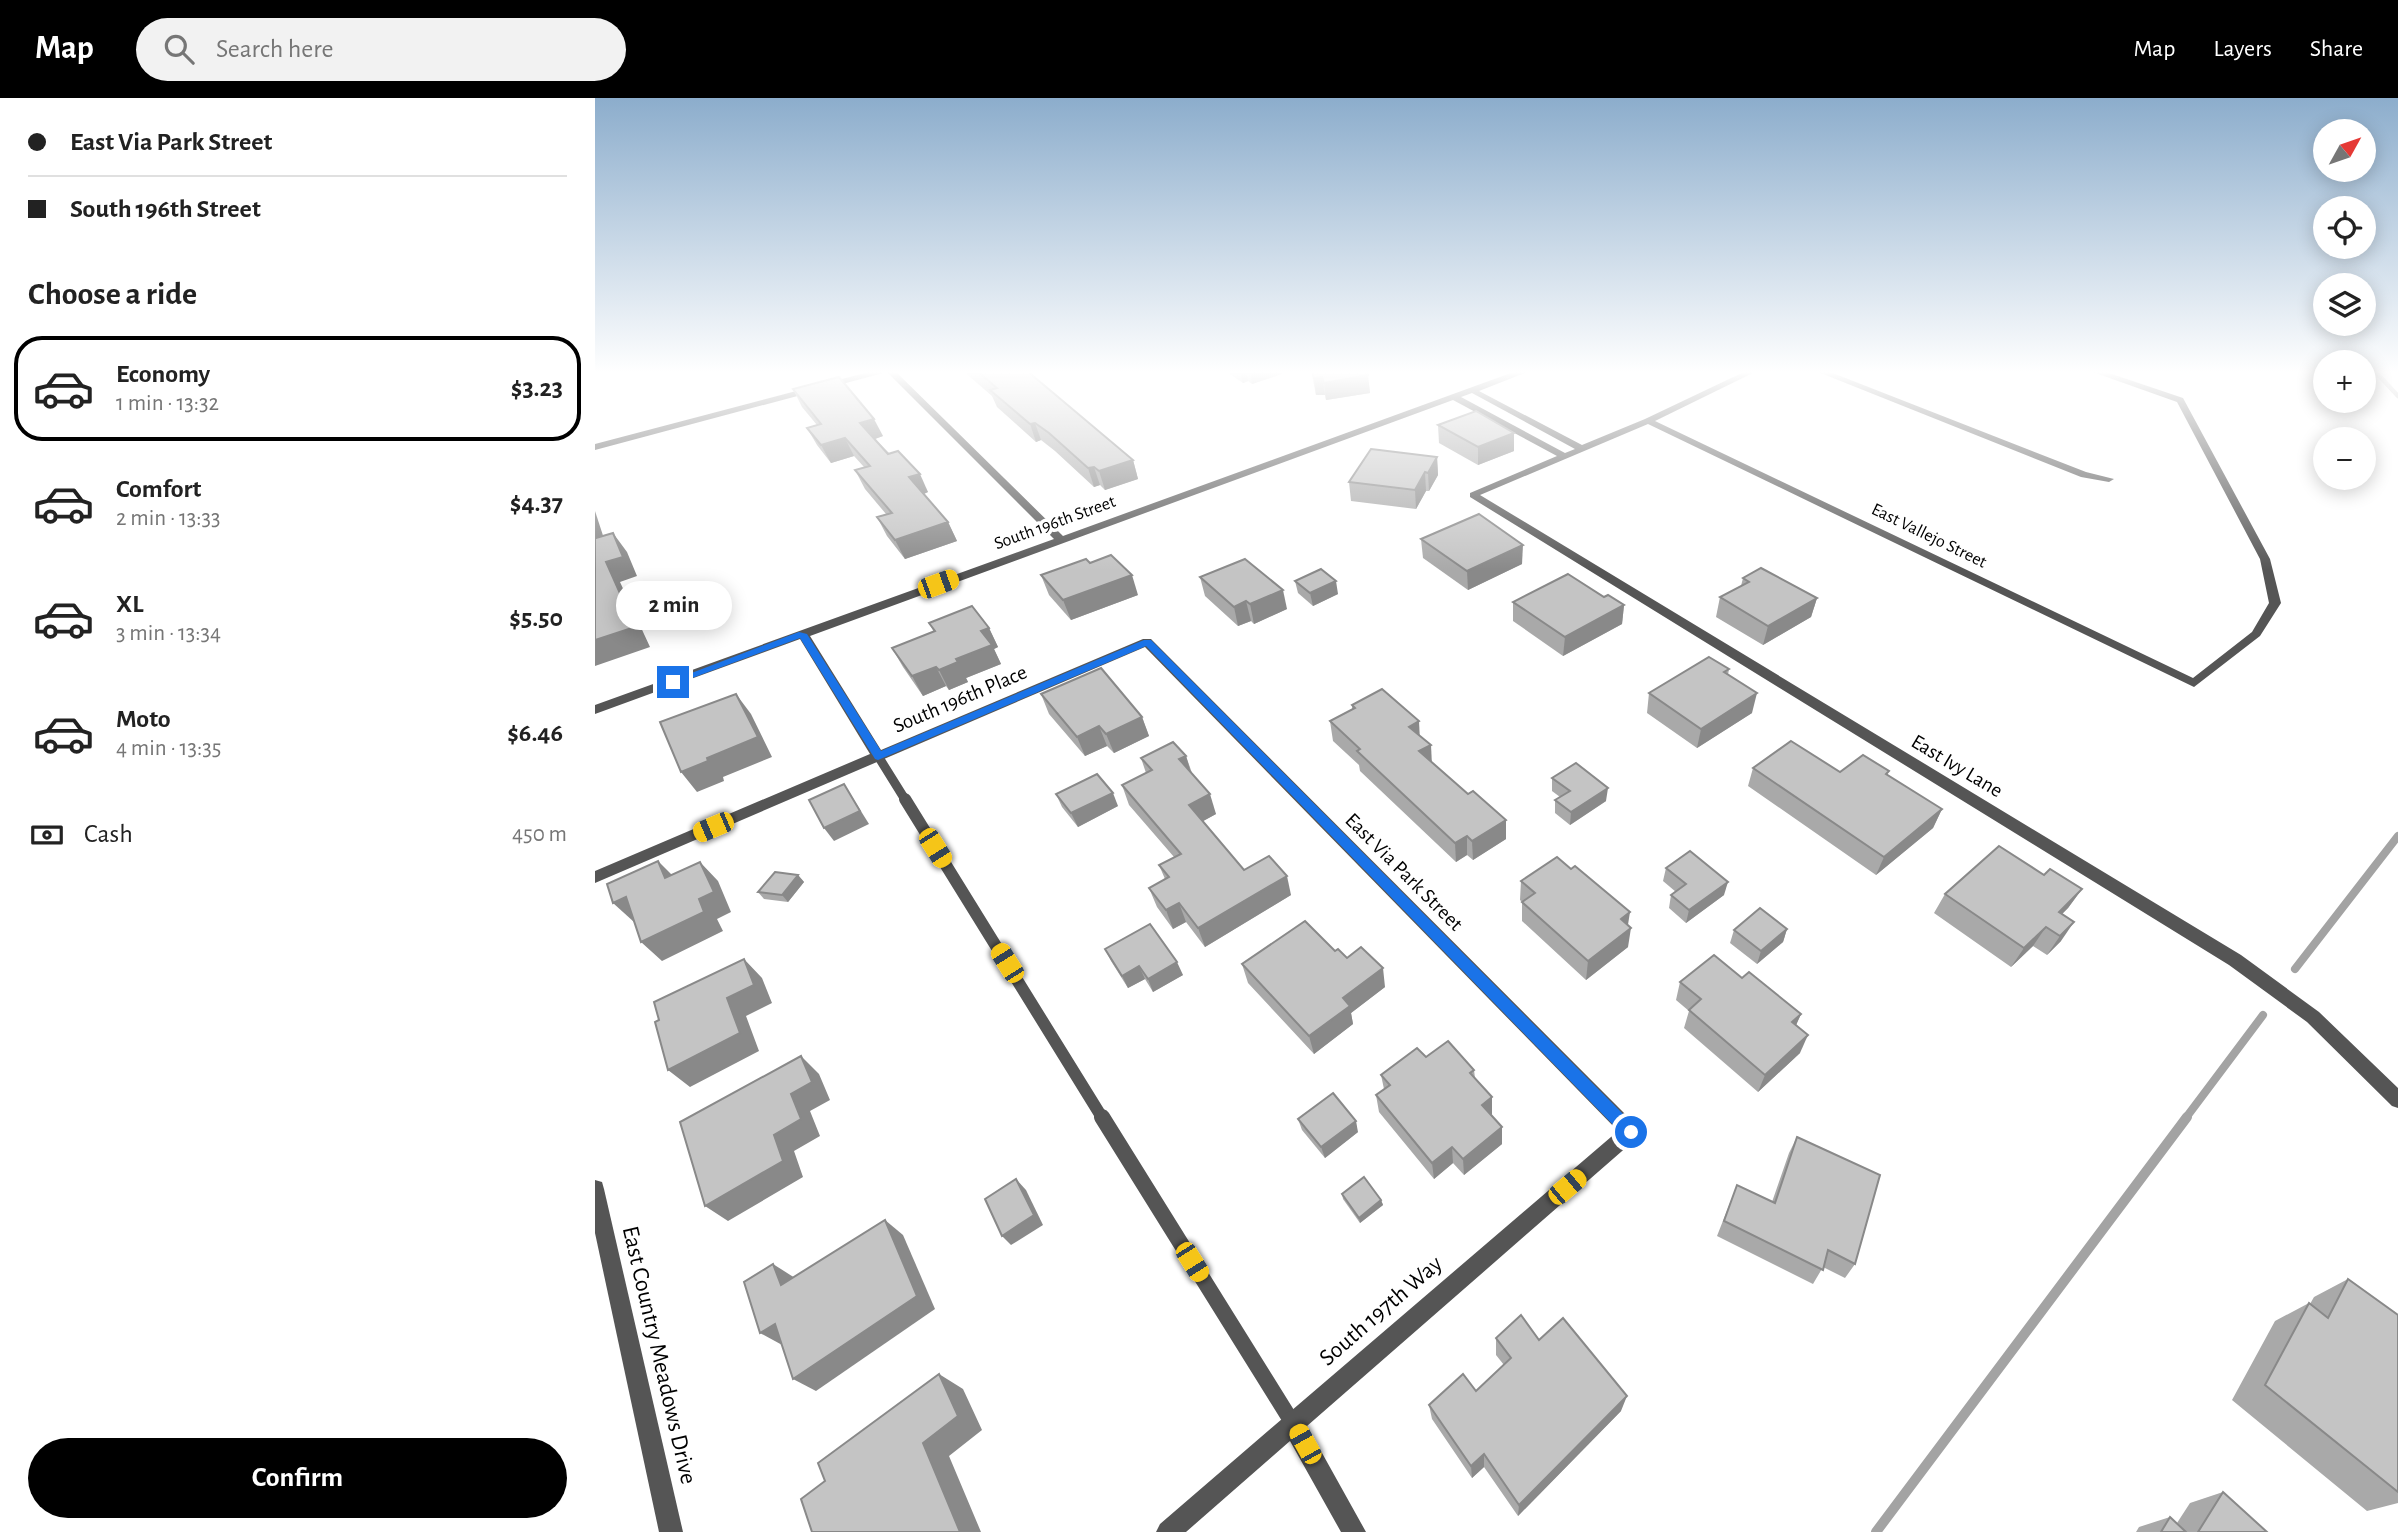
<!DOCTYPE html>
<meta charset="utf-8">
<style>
body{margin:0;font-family:"Alegreya Sans",sans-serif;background:#f2f2f2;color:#222;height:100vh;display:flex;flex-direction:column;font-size:26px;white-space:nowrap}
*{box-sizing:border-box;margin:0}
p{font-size:23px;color:#767676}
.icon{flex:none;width:38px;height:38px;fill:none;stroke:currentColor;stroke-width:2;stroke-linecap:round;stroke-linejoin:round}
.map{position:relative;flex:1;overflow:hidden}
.panel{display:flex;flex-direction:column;background:#fff;width:595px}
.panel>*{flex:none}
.guide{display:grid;align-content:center;height:154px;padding:0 28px;background:#fff}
.needle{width:46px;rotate:50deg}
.tools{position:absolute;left:1718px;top:21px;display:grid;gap:14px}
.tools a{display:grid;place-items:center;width:63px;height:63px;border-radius:50%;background:#fff;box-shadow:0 4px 18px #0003;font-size:35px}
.end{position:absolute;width:32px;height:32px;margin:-16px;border:9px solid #1a73e8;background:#fff;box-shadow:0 0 0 4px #fff}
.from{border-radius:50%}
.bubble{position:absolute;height:49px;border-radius:24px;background:#fff;box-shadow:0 4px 18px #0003;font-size:23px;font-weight:700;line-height:49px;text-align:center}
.car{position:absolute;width:21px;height:42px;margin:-21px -10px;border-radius:9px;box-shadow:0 0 5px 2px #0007;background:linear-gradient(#f5c518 24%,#345 0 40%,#f5c518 0 76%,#345 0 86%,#f5c518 0)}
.guide b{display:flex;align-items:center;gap:24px;height:66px;font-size:26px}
.guide b+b{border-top:2px solid #e0e0e0}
.guide i{width:18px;height:18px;background:#222}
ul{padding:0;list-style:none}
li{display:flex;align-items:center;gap:21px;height:105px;margin:0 14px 10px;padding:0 14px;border:4px solid transparent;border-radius:28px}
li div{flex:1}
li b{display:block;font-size:26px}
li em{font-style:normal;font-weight:700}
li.selected{border-color:#000}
li>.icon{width:63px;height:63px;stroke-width:1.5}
h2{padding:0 28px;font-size:32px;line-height:84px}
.pay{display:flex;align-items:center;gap:18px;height:77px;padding:0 28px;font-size:26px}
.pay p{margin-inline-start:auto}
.button{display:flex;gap:14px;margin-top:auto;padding:14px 28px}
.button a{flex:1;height:80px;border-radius:42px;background:#000;color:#fff;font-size:28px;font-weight:700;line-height:80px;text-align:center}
header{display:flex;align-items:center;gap:42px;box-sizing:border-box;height:98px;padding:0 35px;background:#000;color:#fff}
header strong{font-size:33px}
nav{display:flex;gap:38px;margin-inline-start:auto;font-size:24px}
.search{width:490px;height:63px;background:#f2f2f2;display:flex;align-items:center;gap:18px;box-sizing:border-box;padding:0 24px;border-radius:38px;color:#767676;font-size:26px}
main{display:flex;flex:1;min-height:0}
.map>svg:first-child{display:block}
</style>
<header>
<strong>Map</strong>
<div class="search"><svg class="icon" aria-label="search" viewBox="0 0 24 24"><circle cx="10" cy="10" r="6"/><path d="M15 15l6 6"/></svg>Search here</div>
<nav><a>Map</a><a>Layers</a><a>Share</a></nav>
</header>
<main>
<section class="panel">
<div class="guide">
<b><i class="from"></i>East Via Park Street</b>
<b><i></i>South 196th Street</b>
</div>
<h2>Choose a ride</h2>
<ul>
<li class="selected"><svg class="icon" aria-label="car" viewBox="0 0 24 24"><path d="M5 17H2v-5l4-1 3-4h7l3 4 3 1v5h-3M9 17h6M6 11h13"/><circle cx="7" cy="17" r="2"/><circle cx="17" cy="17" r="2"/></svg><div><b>Economy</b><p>1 min · 13:32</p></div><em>$3.23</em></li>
<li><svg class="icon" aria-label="car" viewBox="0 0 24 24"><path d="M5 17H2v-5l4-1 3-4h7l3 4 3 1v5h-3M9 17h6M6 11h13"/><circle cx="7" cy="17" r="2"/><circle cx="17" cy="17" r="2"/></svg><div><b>Comfort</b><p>2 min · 13:33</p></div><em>$4.37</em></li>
<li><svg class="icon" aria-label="car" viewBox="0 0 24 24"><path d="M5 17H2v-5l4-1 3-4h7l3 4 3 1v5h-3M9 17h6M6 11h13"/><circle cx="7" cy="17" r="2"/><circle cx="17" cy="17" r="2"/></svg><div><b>XL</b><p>3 min · 13:34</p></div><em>$5.50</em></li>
<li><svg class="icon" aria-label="car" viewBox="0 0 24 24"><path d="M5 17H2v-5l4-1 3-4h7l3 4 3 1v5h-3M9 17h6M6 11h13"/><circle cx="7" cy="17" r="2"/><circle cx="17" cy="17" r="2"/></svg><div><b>Moto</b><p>4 min · 13:35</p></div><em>$6.46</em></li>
</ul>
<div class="pay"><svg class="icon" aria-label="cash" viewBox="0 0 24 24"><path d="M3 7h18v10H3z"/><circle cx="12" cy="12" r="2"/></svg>Cash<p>450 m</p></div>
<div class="button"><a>Confirm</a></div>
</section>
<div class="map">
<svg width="1803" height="1434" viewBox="0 0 1803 1434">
<rect width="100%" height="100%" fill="#fff"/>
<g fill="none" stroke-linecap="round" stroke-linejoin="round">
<polyline stroke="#a3a3a3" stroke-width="4.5" points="1779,272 1803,298"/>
<g stroke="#a3a3a3" stroke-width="8">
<polyline points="1700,871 1803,738"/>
<polyline points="1590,1021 1668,917"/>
</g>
<polyline stroke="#a3a3a3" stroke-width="10" points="1281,1434 1592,1019"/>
<polyline stroke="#555" stroke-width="9" points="283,658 311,703"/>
<polyline stroke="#555" stroke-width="12" points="310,701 508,1021"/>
<polyline stroke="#555" stroke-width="16" points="507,1019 697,1324"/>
<g fill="#555" fill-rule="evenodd">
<path d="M 281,272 L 299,272 L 468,438 L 924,272 L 937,272 L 884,293 L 987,347 L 1050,321 L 1153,272 L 1164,272 L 1060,323 L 1598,580 L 1657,534 L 1674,505 L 1665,461 L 1582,304 L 1492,272 L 1505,272 L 1588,300 L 1675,461 L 1686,505 L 1665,538 L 1599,589 L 1053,326 L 885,397 L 1646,857 L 1724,914 L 1803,990 L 1803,1010 L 1797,1008 L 1712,924 L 1634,867 L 875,399 L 875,395 L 962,358 L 858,302 L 215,538 L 286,652 L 548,541 L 556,541 L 1042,1028 L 1045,1034 L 1042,1040 L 712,1328 L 771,1434 L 746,1434 L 695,1343 L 591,1434 L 561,1434 L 565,1426 L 687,1321 L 689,1316 L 696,1313 L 1023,1033 L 550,549 L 0,785 L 0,773 L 275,656 L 205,541 L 0,616 L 0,607 L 459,441 L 292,274 L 0,352 L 0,346 ZM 877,295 L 980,351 L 970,355 L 866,299 Z"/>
<polygon points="1218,272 1230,272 1491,374 1519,381 1514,384 1486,379"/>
<polygon points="0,1082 7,1084 9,1091 88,1434 64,1434 0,1135"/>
</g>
</g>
<g fill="#a9a9a9">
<polygon points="367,272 431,272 538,362 543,381 510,392 505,387 499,389 460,353 446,342 441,344 402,309 397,298"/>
<polygon points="629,272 686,272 687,276 657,286 653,283 648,285"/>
<polygon points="716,272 772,272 775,295 731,302 730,297 721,297"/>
<polygon points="198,291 288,338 280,341 333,394 329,396 353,424 362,443 310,461 292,438 282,419 291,416 270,391 260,372 269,369 259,358 236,365 222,347 212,330 222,327 207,309"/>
<polygon points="843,327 919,335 919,353 883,367 844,345"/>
<polygon points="842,359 843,377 834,393 831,393 821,411 756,403 754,384"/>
<polygon points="826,441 927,466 873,492 828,460"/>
<polygon points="446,477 543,497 476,522 454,497"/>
<polygon points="605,479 692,511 659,526 656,523 643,528 610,498"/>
<polygon points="1148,480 1222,500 1216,519 1168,547 1121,519 1125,499 1146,488"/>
<polygon points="700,483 743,496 718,508 703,495"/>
<polygon points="918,504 1029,507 1027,526 968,558 918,523"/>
<polygon points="334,525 394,530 403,549 399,551 406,566 371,580 373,584 354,592 351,588 328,598 308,569 297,550 339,534"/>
<polygon points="1134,571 1133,577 1157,615 1102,650 1052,615 1054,595"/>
<polygon points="446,596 547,619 554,638 519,655 512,648 490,658 454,616"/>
<polygon points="757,607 825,638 837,664 873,696 911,722 911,741 878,762 872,757 861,764 765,673 764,667 738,643 735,623 757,612"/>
<polygon points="591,658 597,675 621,716 608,723 649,772 696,797 610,849 591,824 578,831 562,809 554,790 570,781 564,767 579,759 534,707 527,687 551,675 546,660"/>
<polygon points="1158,670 1245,674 1294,673 1292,677 1347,711 1338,730 1281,777 1153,688"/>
<polygon points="957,680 1011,703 975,727 960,715 960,702 965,699 957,693"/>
<polygon points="461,696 523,708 483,729 467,709"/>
<polygon points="1071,770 1129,797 1091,825 1074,810 1076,797 1081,794 1068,783"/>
<polygon points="203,777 209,784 193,804 169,801 163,794"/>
<polygon points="1449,777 1487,791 1473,810 1467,816 1466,843 1452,857 1438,848 1416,869 1339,815 1350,796"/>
<polygon points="926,783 1033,827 1033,849 991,882 927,823 927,804 925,802"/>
<polygon points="1192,831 1188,844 1162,866 1135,845 1139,832"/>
<polygon points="510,851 588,877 558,894 550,881 533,890 516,863"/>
<polygon points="740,853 790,889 756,915 758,926 719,956 653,885 647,866"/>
<polygon points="1147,880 1206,916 1201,927 1205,955 1163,994 1089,930 1094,913 1081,902 1085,884"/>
<polygon points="831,959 879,972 880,980 897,999 897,1016 896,1017 907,1046 869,1077 858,1065 839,1081 784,1014 781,997 789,991 786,977"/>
<polygon points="703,1021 763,1034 730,1060 707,1032"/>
<polygon points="1202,1039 1260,1166 1250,1180 1228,1169 1218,1186 1122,1138 1142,1087 1177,1104 1194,1055"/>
<polygon points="747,1096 786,1102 788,1107 765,1125 748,1101"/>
<polygon points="1753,1181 1803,1217 1803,1405 1772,1413 1637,1302 1680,1223 1714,1205 1715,1206 1719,1199"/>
<polygon points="901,1240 944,1242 1026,1313 923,1418 889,1369 877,1380 837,1321 834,1307 881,1293 909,1267 901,1257"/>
<polygon points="1628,1394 1672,1434 1541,1434 1544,1429 1575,1419 1582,1425 1595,1405"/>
</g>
<g fill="#898989">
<polygon points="645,272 651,272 653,283 648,285"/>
<polygon points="655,272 686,272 687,276 657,286"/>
<polygon points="773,277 775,295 731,302 729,285"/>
<polygon points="727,279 730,297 721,297 719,280"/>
<polygon points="279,321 288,338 274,343 265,325"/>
<polygon points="440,325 446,342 441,344 435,326"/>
<polygon points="919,335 919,353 883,367 883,349"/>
<polygon points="250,340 259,358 236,365 226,347"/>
<polygon points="842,359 843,377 834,393 833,375"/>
<polygon points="538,362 543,381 510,392 504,373"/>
<polygon points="499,369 505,387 499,389 493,370"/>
<polygon points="830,374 831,393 821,411 820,392"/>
<polygon points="325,376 333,394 323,398 314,379"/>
<polygon points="0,413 15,459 1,440 0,437"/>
<polygon points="353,424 362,443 310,461 300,442"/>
<polygon points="18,435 32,454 42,478 25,484 55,549 0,568 0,542 11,464"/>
<polygon points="928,447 927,466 873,492 872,473"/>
<polygon points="537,477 543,497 476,522 468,502"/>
<polygon points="741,483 743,496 718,508 715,495"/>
<polygon points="688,492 692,511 659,526 655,506"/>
<polygon points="1222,500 1216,519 1168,547 1173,528"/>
<polygon points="651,503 656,523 643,528 639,509"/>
<polygon points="1029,507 1027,526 968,558 970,539"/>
<polygon points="394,530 403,549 399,551 406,566 371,580 373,584 354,592 344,572 361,561 386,533"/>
<polygon points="341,569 351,588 328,598 317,578"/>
<polygon points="1162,595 1157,615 1102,650 1106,631"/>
<polygon points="141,596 156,616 177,659 128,679 129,683 102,694 86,674 112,660"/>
<polygon points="547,619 554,638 519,655 511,636"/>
<polygon points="824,623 825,643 814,629"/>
<polygon points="504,628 512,648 490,658 482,639"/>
<polygon points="836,647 837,667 824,653"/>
<polygon points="591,658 597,678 584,661"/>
<polygon points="249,686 274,726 239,743 229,730"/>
<polygon points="1013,690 1011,703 975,727 976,714"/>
<polygon points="518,695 523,708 483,729 476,715"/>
<polygon points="615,696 621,716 601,727 594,707"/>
<polygon points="1347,711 1338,730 1281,777 1289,759"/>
<polygon points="911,722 911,741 878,762 877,743"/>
<polygon points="872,738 872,757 861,764 860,745"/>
<polygon points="63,763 82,782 70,780"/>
<polygon points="105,764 123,783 136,814 122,821 128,833 67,863 46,844 104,801"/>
<polygon points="203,777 209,784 193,804 187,797"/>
<polygon points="692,778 696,797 610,849 603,830"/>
<polygon points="1133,784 1129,797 1091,825 1094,812"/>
<polygon points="1487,791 1473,810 1453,830 1464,814"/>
<polygon points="31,799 51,818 39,824 18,805"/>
<polygon points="584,805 591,824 578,831 571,812"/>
<polygon points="1035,814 1032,833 1026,821"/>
<polygon points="1479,824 1466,843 1452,857 1465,838"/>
<polygon points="1451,829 1438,848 1416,869 1429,850"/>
<polygon points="1036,830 1033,849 991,882 993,863"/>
<polygon points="1192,831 1188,844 1162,866 1166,853"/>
<polygon points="149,861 167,880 177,905 151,918 164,953 95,989 73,972 132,900"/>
<polygon points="582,864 588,877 558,894 553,881"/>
<polygon points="544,868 550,881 533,890 527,878"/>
<polygon points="788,870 790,889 756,915 758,926 719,956 714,938 748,900"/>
<polygon points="1206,916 1198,934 1197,924"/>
<polygon points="1213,937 1205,955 1163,994 1170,977"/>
<polygon points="206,958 224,976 235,1002 215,1013 225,1038 199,1053 208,1079 133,1123 110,1108 196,996"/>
<polygon points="897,999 897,1016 887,1024 887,1007"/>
<polygon points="761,1023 763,1034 730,1060 726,1049"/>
<polygon points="907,1029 907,1046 869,1077 868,1061"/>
<polygon points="857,1049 858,1065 839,1081 837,1065"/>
<polygon points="421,1081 431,1092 448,1127 416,1147 407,1138"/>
<polygon points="786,1102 788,1107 765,1125 764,1120"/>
<polygon points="290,1122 308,1137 340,1211 221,1293 198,1281"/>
<polygon points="178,1166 200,1180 186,1187"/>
<polygon points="180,1226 189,1248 165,1235"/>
<polygon points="344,1276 368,1291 387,1332 354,1358 386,1434 365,1434 328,1345"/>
<polygon points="1032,1298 1026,1313 923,1418 924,1407"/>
<polygon points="889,1356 889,1369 877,1380 876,1368"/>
</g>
<g fill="#c4c4c4" stroke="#898989" stroke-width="2">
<polygon points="381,272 431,272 538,362 504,373 499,369 493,370 454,335 440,325 435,326 395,292 402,290"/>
<polygon points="717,272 772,272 773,277 729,285 727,279 719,280"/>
<polygon points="244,279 279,321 265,325 293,356 303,353 325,376 314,379 353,424 300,442 282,419 297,415 260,372 275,368 250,340 226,347 212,330 226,326 198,291"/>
<polygon points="881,313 919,335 883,349 843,327"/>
<polygon points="776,351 842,359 833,375 830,374 820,392 754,384"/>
<polygon points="884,416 928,447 872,473 826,441"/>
<polygon points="18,435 28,459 11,464 40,529 0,542 0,437 1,440"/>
<polygon points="516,457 537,477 468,502 446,477 491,461 495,465"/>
<polygon points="650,461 688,492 655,506 651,503 639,509 605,479"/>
<polygon points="1166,470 1222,500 1173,528 1125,499 1154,484 1148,480"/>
<polygon points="726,471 741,483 715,495 700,483"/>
<polygon points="973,476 1009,499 1013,497 1029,507 970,539 918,504"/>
<polygon points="377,508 394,530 386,533 397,547 361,561 363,564 344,572 341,569 317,578 297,550 340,533 334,525"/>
<polygon points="1114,559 1134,571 1129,574 1162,595 1106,631 1054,595"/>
<polygon points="506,570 547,619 511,636 504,628 482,639 446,596"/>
<polygon points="787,591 824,623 814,629 836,647 824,653 873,696 878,693 911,722 877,743 872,738 860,745 762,653 765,651 735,623 760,610 757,607"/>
<polygon points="141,596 163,639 112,660 113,663 86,674 65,624"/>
<polygon points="1196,643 1245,674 1268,657 1294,673 1291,676 1347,711 1289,759 1158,670"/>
<polygon points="578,644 591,658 584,661 615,696 594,707 649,772 674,758 692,778 603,830 584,805 571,812 554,790 574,779 564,767 586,756 527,687 557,672 546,660"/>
<polygon points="981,665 1013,690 976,714 960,702 975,693 957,680"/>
<polygon points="502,676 518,695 476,715 461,696"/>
<polygon points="249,686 265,713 229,730 214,702"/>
<polygon points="1404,748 1449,777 1455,771 1487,791 1464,814 1479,824 1465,838 1451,829 1429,850 1350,796"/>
<polygon points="1095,753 1133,784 1094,812 1076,797 1091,786 1071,770"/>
<polygon points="962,759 976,771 980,768 1035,814 1026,821 1036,830 993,863 927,804 940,795 926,783"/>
<polygon points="63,763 70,780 105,764 119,794 104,801 109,814 46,844 31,799 18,805 12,786"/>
<polygon points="180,774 203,777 187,797 163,794"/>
<polygon points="1165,810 1192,831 1166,853 1139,832"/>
<polygon points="710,823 740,853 743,851 752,860 766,849 788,870 748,900 755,908 714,938 647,866"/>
<polygon points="555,826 582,864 553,881 544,868 527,878 510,851"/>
<polygon points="1119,857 1147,880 1154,874 1206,916 1197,924 1213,937 1170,977 1094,912 1106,901 1085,884"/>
<polygon points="149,861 159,887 132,900 145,935 73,972 60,924 64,922 59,904"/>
<polygon points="853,943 879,972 875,975 897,999 887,1007 907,1029 868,1061 857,1049 837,1065 781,997 795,987 786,977 822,950 831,959"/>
<polygon points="206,958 217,984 196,996 206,1021 179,1037 188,1063 110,1108 85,1024"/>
<polygon points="738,995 761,1023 726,1049 703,1021"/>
<polygon points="1202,1039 1285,1077 1260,1166 1233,1152 1228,1172 1129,1123 1142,1087 1180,1105"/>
<polygon points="769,1079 786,1102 764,1120 747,1096"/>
<polygon points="421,1081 439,1117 407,1138 390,1101"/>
<polygon points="290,1122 322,1198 198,1281 180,1226 165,1235 149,1184 178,1166 186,1187"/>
<polygon points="1753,1181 1803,1217 1803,1394 1670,1287 1714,1205 1733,1220"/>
<polygon points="926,1217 944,1242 968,1220 1032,1298 924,1407 889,1356 876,1368 834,1307 868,1276 881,1293 916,1260 901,1240"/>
<polygon points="344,1276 363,1318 328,1345 365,1434 217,1434 206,1401 230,1383 223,1365"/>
<polygon points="1628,1394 1672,1434 1603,1434"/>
<polygon points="1575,1419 1591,1434 1566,1434"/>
</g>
<linearGradient id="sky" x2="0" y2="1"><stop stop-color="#8cadcc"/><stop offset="0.58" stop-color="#fff"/><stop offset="1" stop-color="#fff" stop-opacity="0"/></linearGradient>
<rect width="1803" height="473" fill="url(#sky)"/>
<polygon fill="#1a73e8" points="204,534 212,536 286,653 549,542 556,542 1041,1029 1043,1034 1041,1039 1030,1039 551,548 283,662 280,661 205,540 81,586 73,584"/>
<g text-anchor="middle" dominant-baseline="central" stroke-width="7" stroke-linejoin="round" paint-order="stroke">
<g font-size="18" fill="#000" stroke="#fff">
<text transform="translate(460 425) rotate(-20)">South 196th Street</text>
<text transform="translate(1334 438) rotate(26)">East Vallejo Street</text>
</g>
<g font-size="21" fill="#000" stroke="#fff">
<text transform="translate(365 601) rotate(-23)">South 196th Place</text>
<text transform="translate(1362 668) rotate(31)">East Ivy Lane</text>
<text transform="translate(809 774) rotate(45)">East Via Park Street</text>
</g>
<g font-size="24" fill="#000" stroke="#fff">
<text transform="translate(786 1213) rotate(-41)">South 197th Way</text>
<text transform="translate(64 1257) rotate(77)">East Country Meadows Drive</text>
</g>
</g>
</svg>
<div class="tools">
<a><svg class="needle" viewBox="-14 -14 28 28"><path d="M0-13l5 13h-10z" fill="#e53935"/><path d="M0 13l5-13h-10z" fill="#767676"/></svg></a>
<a><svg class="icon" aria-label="locate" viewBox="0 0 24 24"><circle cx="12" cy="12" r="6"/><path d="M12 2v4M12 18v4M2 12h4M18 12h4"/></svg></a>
<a><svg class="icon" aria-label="layers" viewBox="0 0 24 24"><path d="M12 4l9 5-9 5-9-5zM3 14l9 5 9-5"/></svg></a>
<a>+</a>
<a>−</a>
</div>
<i class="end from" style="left:1036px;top:1034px"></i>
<i class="end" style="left:78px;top:584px"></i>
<div class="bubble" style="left:21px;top:483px;width:116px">2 min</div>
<i class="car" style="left:343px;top:486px;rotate:70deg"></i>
<i class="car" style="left:118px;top:729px;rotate:247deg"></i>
<i class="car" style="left:340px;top:750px;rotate:148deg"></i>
<i class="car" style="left:412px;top:865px;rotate:328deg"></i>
<i class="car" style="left:972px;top:1089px;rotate:50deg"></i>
<i class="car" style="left:597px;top:1164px;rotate:148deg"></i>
<i class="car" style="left:710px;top:1346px;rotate:331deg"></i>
</div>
</main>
